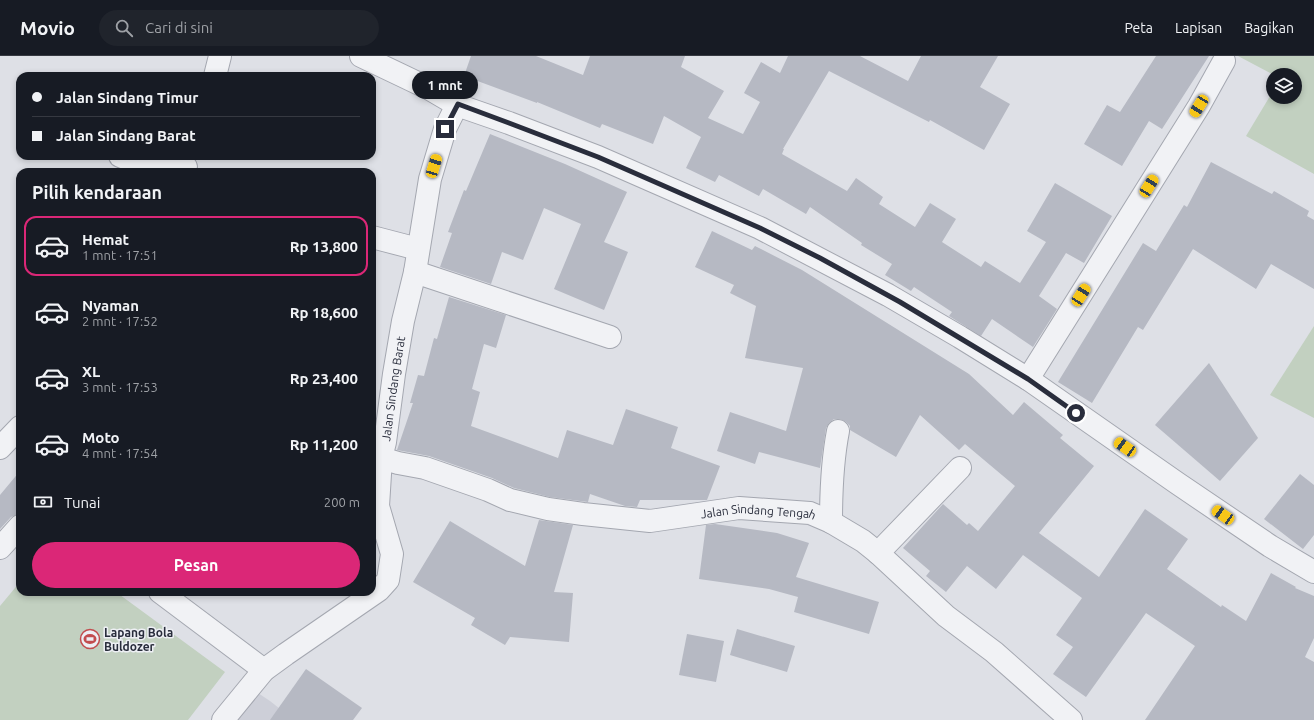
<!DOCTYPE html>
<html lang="id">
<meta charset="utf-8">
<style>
body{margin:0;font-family:Ubuntu,sans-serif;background:#20242c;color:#f1f3f6;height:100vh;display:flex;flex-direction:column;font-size:15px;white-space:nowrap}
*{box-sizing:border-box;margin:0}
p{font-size:13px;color:#9ea1a6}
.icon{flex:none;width:22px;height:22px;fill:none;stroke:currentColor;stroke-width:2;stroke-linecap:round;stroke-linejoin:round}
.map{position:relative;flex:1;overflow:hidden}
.sheet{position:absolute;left:16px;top:112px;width:360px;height:428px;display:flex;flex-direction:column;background:#171b24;border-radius:12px;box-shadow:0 2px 6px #0003}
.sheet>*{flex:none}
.guide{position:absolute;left:16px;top:16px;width:360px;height:88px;border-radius:12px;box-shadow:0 2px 6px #0003;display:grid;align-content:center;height:88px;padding:0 16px;background:#171b24}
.controls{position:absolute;left:1266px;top:12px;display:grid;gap:8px}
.controls a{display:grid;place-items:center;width:36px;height:36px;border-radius:50%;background:#171b24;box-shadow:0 2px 6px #0003;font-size:20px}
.end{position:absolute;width:18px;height:18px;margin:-9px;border:5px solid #292d3c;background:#fff;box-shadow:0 0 0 2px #fff}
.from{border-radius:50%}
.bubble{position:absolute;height:28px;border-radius:14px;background:#171b24;box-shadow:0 2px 6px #0003;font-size:13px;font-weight:700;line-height:28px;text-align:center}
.car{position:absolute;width:12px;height:24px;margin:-12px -6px;border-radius:5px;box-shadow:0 0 3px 1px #0007;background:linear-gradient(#f5c518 24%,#345 0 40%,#f5c518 0 76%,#345 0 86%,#f5c518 0)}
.guide b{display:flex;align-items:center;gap:14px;height:38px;font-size:15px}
.guide b+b{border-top:1px solid #363941}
.guide i{width:10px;height:10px;background:#f1f3f6}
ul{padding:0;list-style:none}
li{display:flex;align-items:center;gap:12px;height:60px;margin:0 8px 6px;padding:0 8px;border:2px solid transparent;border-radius:12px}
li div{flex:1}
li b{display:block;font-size:15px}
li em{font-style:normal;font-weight:700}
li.active{border-color:#db2777}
li>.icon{width:36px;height:36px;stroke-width:1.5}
h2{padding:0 16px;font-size:18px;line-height:48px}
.pay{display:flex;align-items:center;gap:10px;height:44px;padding:0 16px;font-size:15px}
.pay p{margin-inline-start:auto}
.cta{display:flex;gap:8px;margin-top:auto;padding:8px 16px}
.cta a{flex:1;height:46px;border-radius:24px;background:#db2777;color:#fff;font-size:16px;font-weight:700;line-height:46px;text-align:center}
header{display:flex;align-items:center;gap:24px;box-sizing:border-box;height:56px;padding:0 20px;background:#171b24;border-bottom:1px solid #363941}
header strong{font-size:19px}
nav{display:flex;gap:22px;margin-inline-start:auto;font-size:14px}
.search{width:280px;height:36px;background:#20242c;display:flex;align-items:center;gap:10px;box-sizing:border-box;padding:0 14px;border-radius:22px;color:#9ea1a6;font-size:15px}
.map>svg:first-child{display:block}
</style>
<header>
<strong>Movio</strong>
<div class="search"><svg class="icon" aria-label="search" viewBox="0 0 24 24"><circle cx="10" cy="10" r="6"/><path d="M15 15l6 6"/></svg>Cari di sini</div>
<nav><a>Peta</a><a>Lapisan</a><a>Bagikan</a></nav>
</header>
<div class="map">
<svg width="1314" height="664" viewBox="0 0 1314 664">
<rect width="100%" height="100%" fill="#dee0e6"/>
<polygon fill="#cdcfd8" points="255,635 270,645 294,664 232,664"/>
<g fill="#c2d0c0">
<polygon points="1238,0 1314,0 1314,118 1246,80 1273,35 1273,41 1295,41 1295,19 1274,19"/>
<polygon points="1314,270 1314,362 1270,339"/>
<polygon points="20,526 20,536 116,536 225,616 188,664 0,664 0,550"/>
</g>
<g fill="#b6b9c3">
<polygon points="471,0 536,0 583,19 590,0 685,0 681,11 724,35 708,62 743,78 760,46 744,37 761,6 780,17 788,0 860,0 908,25 921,0 998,0 980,31 1010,48 984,94 930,64 929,66 829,15 783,93 784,93 782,98 847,135 856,122 883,141 879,148 915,171 930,147 956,163 942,186 981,211 985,205 1020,227 1046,186 1027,175 1055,127 1112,160 1084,207 1066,197 1039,240 1057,253 1033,291 992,263 981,280 949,260 952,256 914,231 911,235 885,219 892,208 861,189 862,187 810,151 806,158 763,133 759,140 719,119 715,126 686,112 701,81 664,60 653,88 602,68 600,72 537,46 537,47 464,20"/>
<polygon points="1156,0 1209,0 1162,73 1149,65 1122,110 1084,88 1107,49 1120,56"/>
<polygon points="490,78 565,108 627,136 604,186 628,196 604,254 554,233 581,168 544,152 523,204 502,196 491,228 440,211 452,177 448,176 464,134 466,135"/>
<polygon points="1211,106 1272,138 1274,135 1309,155 1307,160 1314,164 1314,233 1271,208 1256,233 1193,193 1143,274 1138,271 1092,347 1058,326 1143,187 1156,195 1184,149 1187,151"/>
<polygon points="712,175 752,194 755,190 802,214 969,318 1013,359 1024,346 1063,379 1060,382 1094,410 1039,477 1099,521 1145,453 1188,483 1167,513 1221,551 1222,549 1246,565 1271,517 1296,531 1295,532 1314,540 1314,582 1305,601 1314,606 1314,664 1145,664 1195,590 1146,557 1086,641 1053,618 1073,591 1056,579 1082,542 1023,499 996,533 967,510 946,536 926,520 930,515 903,492 943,448 967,469 969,467 978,475 1015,430 965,388 959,394 920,359 896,401 850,374 850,370 846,366 840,363 834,363 829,367 826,372 820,412 759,396 755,408 717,395 730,356 786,375 803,312 745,302 756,250 730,237 734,229 695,211"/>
<polygon points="449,241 506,259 496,292 484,288 472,333 480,336 471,370 558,402 567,374 613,389 626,353 678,371 671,392 720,410 707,444 640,444 637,451 625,450 590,438 588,446 550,441 514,432 492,422 429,400 397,394 413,347 410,347 418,319 424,320 434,282 437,283"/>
<polygon points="1209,307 1258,382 1220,425 1155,369"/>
<polygon points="20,415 20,457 11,461 0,473 0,439"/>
<polygon points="1300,418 1314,429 1314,479 1303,493 1264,463"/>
<polygon points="539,464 573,469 554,536 573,537 569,586 510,581 505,589 471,569 475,562 413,526 450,465 525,510"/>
<polygon points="715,468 777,477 809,487 796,521 879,546 869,578 794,556 798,541 769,533 699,523 706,469"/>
<polygon points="737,573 795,590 787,616 730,599"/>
<polygon points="687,578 724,585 716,626 679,619"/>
<polygon points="306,613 362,652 353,664 270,664"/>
</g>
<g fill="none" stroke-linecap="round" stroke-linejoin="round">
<defs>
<g id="minor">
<polyline points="361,0 428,32 457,49 509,67 598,101 760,172 888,239 960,281 1028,323 1177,427 1270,490 1314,516"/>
<polyline points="215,20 220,0"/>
<polyline points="120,100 141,109 152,108 161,105 171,106 186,111"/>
<polyline points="372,181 418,193"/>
<polyline points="415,216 610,281"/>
<polyline points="1028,323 1199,50 1224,5"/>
<polyline points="0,392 20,371"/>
<path id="s1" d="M 381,402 L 398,407 L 425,412 L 488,434 L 510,444 L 548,453 L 583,458 L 650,465 L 739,452 L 810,457 L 831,466 L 863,485 L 878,497 L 946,560 L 994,596 L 1071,664"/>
<path d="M 831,466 C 831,434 832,406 838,375"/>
<polyline points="0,492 20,470"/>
<polyline points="878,497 960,412"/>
<polyline points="160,536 264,614"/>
<path id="s2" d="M 223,664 L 264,614 L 286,598 L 379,534 L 388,524 L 392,498 L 378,450 L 381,402 L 385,386 L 394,318 L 403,265 L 415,216 L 430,123 L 445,73 L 457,49"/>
</g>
</defs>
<use href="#minor" stroke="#a4a7b0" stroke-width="24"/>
<use href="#minor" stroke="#f1f2f5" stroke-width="22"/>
</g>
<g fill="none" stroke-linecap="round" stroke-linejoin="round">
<polyline stroke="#292d3c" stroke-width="5" points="445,73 458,48 509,67 598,101 760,172 820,202 900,246 1028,323 1076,357"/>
</g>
<defs>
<symbol id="stadium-ring" viewBox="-11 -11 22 22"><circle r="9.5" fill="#edeff4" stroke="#c24d4f" stroke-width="1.5"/><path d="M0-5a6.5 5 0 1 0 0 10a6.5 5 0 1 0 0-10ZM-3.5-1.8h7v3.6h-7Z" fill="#c24d4f"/></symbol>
</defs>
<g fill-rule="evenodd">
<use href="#stadium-ring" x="79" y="572" width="22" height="22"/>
</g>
<g text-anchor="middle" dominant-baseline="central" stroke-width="3" stroke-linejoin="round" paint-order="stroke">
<g font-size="12" fill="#292d3c" stroke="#edeff4">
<text stroke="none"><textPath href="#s2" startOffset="413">Jalan Sindang Barat</textPath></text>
<text stroke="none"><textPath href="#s1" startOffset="387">Jalan Sindang Tengah</textPath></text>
</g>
<g font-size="12" font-weight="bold" fill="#292d3c" stroke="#edeff4" text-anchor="start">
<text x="104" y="576">Lapang Bola<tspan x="104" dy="14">Buldozer</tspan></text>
</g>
</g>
</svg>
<div class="controls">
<a><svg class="icon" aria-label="layers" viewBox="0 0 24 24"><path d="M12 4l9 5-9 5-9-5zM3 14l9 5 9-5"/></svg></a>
</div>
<i class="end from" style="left:1076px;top:357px"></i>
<i class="end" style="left:445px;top:73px"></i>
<div class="bubble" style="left:412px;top:15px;width:66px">1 mnt</div>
<i class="car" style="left:1199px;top:50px;rotate:212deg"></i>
<i class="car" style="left:434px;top:110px;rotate:17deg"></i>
<i class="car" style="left:1149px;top:130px;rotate:32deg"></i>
<i class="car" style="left:1081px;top:239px;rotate:33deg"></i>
<i class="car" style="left:1125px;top:391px;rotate:305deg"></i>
<i class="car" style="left:1223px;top:459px;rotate:304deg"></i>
<div class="guide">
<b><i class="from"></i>Jalan Sindang Timur</b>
<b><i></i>Jalan Sindang Barat</b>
</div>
<section class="sheet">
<h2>Pilih kendaraan</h2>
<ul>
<li class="active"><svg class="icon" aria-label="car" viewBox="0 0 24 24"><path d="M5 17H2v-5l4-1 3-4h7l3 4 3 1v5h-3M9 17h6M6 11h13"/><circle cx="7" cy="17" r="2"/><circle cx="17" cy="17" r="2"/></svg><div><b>Hemat</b><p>1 mnt · 17:51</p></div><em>Rp 13,800</em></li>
<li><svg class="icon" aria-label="car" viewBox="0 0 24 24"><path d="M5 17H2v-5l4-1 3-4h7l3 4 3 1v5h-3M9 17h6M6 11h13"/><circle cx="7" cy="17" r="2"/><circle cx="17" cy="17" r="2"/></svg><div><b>Nyaman</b><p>2 mnt · 17:52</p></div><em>Rp 18,600</em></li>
<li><svg class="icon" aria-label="car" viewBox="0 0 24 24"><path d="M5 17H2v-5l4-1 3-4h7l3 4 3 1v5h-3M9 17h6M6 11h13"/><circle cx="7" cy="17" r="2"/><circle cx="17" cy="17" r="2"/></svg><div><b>XL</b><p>3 mnt · 17:53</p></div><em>Rp 23,400</em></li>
<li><svg class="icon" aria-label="car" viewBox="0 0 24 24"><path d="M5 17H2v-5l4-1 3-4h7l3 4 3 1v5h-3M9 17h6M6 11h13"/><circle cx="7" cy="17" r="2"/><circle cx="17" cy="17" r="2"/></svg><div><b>Moto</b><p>4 mnt · 17:54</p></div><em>Rp 11,200</em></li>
</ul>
<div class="pay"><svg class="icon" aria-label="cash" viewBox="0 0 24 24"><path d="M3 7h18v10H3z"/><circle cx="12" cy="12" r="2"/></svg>Tunai<p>200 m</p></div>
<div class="cta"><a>Pesan</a></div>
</section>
</div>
